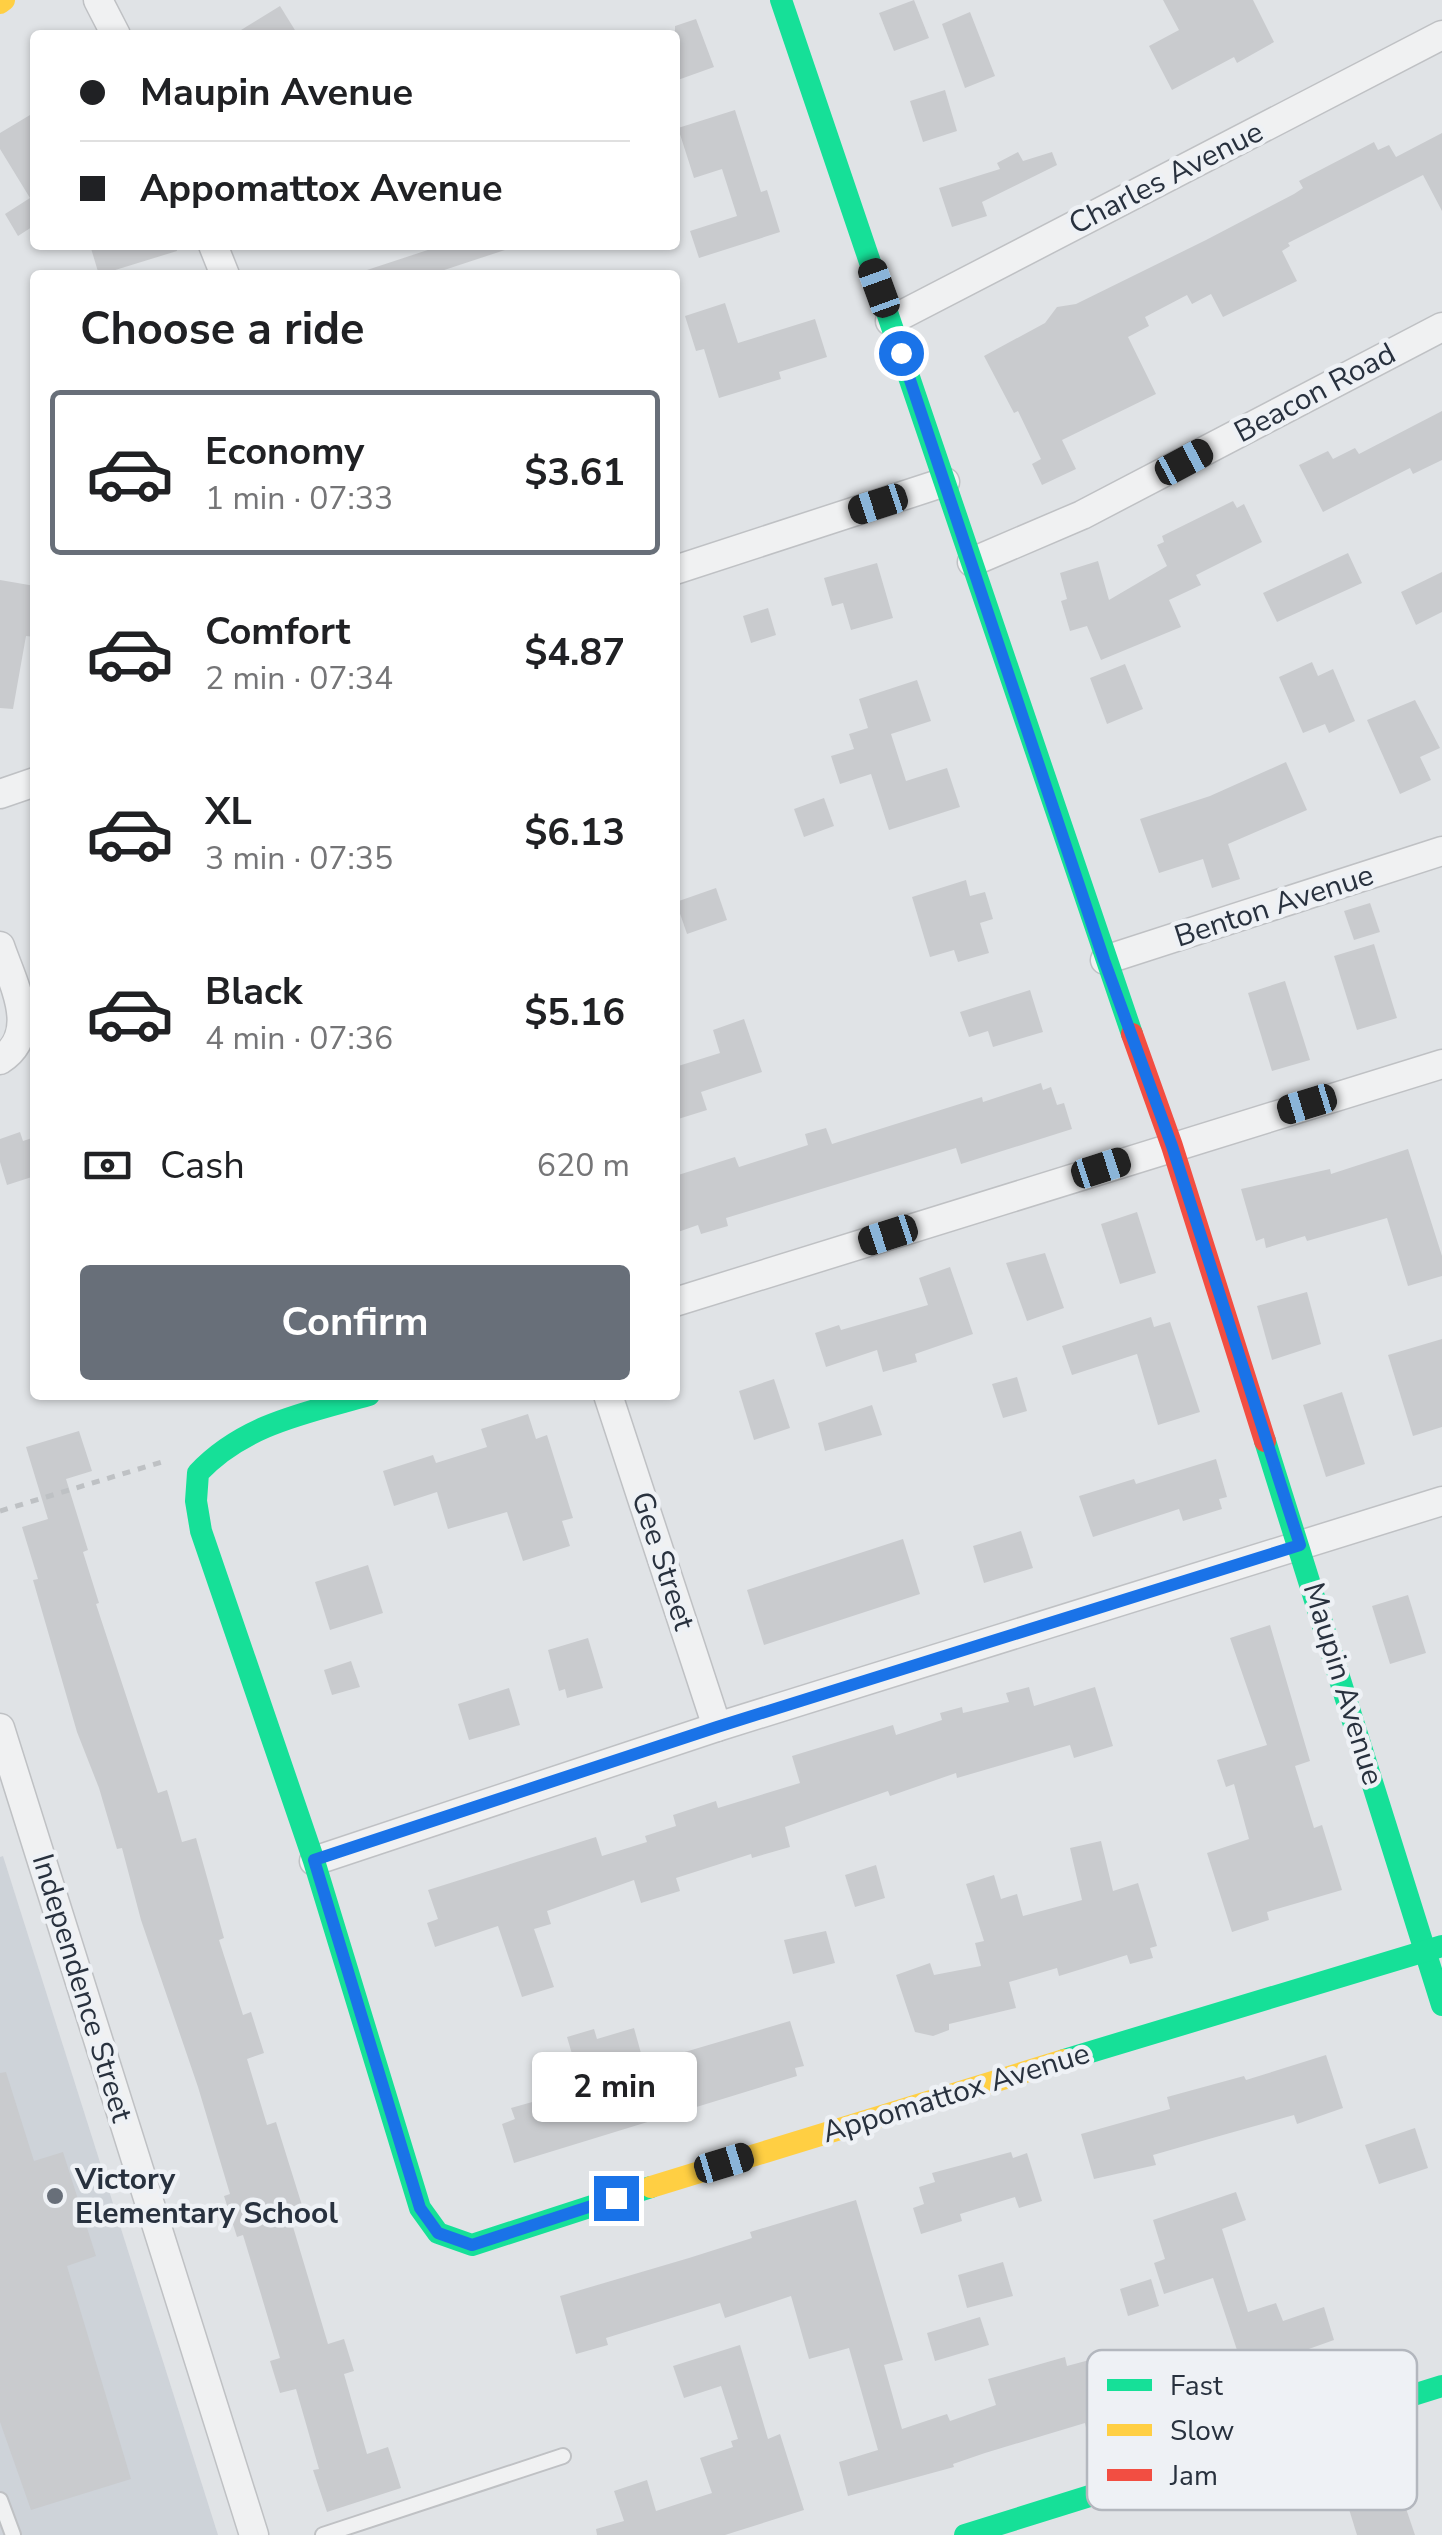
<!DOCTYPE html>
<meta charset="utf-8">
<style>
body{margin:0;font-family:"Nunito Sans",sans-serif;background:#f6f6f6;color:#202124;height:100vh;display:flex;flex-direction:column;font-size:38px;white-space:nowrap}
*{box-sizing:border-box;margin:0}
p{font-size:32px;color:#757577}
.icon{flex:none;width:55px;height:55px;fill:none;stroke:currentColor;stroke-width:2;stroke-linecap:round;stroke-linejoin:round}
.map{position:relative;flex:1;overflow:hidden}
.side{position:absolute;left:30px;top:270px;width:650px;height:1130px;display:flex;flex-direction:column;background:#fff;border-radius:10px;box-shadow:0 2px 8px #0004}
.side>*{flex:none}
.hud{position:absolute;left:30px;top:30px;width:650px;height:220px;border-radius:10px;box-shadow:0 2px 8px #0004;display:grid;align-content:center;height:220px;padding:0 50px;background:#fff}
.end{position:absolute;width:45px;height:45px;margin:-22px;border:12px solid #1a73e8;background:#fff;box-shadow:0 0 0 5px #fff}
.from{border-radius:50%}
.bubble{position:absolute;height:70px;border-radius:10px;background:#fff;box-shadow:0 2px 8px #0004;font-size:32px;font-weight:700;line-height:70px;text-align:center}
.car{position:absolute;width:30px;height:60px;margin:-30px -15px;border-radius:12px;box-shadow:0 0 8px 2px #0007;background:linear-gradient(#222 24%,#8ab4d8 0 40%,#222 0 76%,#8ab4d8 0 86%,#222 0)}
.hud b{display:flex;align-items:center;gap:35px;height:95px;font-size:38px}
.hud b+b{border-top:2px solid #e0e0e0}
.hud i{width:25px;height:25px;background:#202124}
ul{padding:0;list-style:none}
li{display:flex;align-items:center;gap:30px;height:165px;margin:0 20px 15px;padding:0 30px;border:5px solid transparent;border-radius:10px}
li div{flex:1}
li b{display:block;font-size:38px}
li em{font-style:normal;font-weight:700}
li.on{border-color:#686f79}
li>.icon{width:90px;height:90px;stroke-width:1.5}
h2{padding:0 50px;font-size:45px;line-height:120px}
.pay{display:flex;align-items:center;gap:25px;height:110px;padding:0 50px;font-size:38px}
.pay p{margin-inline-start:auto}
.action{display:flex;gap:20px;margin-top:auto;padding:20px 50px}
.action a{flex:1;height:115px;border-radius:10px;background:#686f79;color:#fff;font-size:40px;font-weight:700;line-height:115px;text-align:center}
.map>svg:first-child{display:block}
</style>
<div class="map">
<svg width="1442" height="2535" viewBox="0 0 1442 2535">
<rect width="100%" height="100%" fill="#e0e3e6"/>
<polygon fill="#ced3d9" points="3,1856 218,2535 0,2535 0,1857"/>
<g fill="#c9cbce">
<polygon points="914,0 929,38 894,51 879,13"/>
<polygon points="1163,0 1253,0 1274,42 1237,63 1234,57 1172,90 1149,46 1179,30"/>
<polygon points="280,6 298,35 233,35"/>
<polygon points="970,12 995,76 965,88 942,24"/>
<polygon points="696,19 714,67 675,81 675,26"/>
<polygon points="945,90 957,131 923,142 910,101"/>
<polygon points="735,110 761,192 767,190 780,232 699,258 690,231 737,216 722,169 694,178 678,128"/>
<polygon points="35,112 35,225 18,236 5,214 30,198 0,149 0,133"/>
<polygon points="1442,133 1442,211 1423,175 1288,243 1290,246 1282,251 1297,281 1223,317 1211,294 1192,304 1187,295 1145,317 1149,326 1128,337 1156,394 1062,440 1076,469 1042,485 1032,464 1041,459 1018,411 1014,413 984,356 1045,323 1057,307 1076,304 1206,240 1294,194 1303,188 1299,181 1374,142 1378,150 1389,145 1396,157"/>
<polygon points="1018,152 1023,161 1052,152 1057,165 982,202 987,216 952,227 939,188 1000,169 997,163"/>
<polygon points="90,245 176,245 177,251 99,275"/>
<polygon points="443,245 505,245 505,250 429,275 368,275 367,270"/>
<polygon points="725,303 738,343 815,319 827,357 779,372 781,379 719,398 704,349 696,351 685,316"/>
<polygon points="1442,411 1442,460 1413,474 1410,468 1323,512 1299,465 1328,451 1333,459 1355,448 1359,454"/>
<polygon points="1233,501 1237,508 1244,504 1262,542 1196,575 1201,585 1169,600 1181,627 1101,660 1087,626 1070,631 1061,601 1067,599 1060,573 1098,561 1109,600 1167,566 1157,545 1164,542 1162,536"/>
<polygon points="1348,553 1362,583 1277,622 1263,593"/>
<polygon points="877,563 893,618 851,630 843,603 832,606 824,578"/>
<polygon points="1442,572 1442,612 1416,625 1401,592"/>
<polygon points="0,580 35,586 35,637 26,636 13,709 0,708"/>
<polygon points="768,608 776,635 751,643 743,616"/>
<polygon points="1312,662 1318,676 1333,669 1355,721 1329,733 1325,724 1303,733 1279,677"/>
<polygon points="1125,664 1143,709 1107,724 1090,678"/>
<polygon points="917,680 931,721 891,734 906,781 947,768 960,807 889,830 871,774 840,784 831,756 854,749 849,734 868,728 859,699"/>
<polygon points="1415,700 1440,748 1420,757 1431,780 1400,794 1367,720"/>
<polygon points="1286,762 1307,810 1228,844 1240,879 1212,888 1203,859 1159,873 1140,819 1210,796"/>
<polygon points="824,798 834,826 804,837 794,809"/>
<polygon points="966,880 970,896 985,892 993,919 980,923 989,953 958,962 954,950 930,957 912,897"/>
<polygon points="716,888 727,920 687,934 676,902"/>
<polygon points="1370,903 1380,932 1354,940 1344,911"/>
<polygon points="1374,944 1397,1018 1357,1030 1334,956"/>
<polygon points="1285,981 1310,1060 1272,1071 1248,993"/>
<polygon points="1030,990 1043,1032 993,1047 988,1031 969,1037 960,1012"/>
<polygon points="744,1019 762,1072 701,1092 707,1110 675,1120 675,1067 720,1053 713,1030"/>
<polygon points="1041,1083 1043,1090 1051,1087 1057,1105 1064,1103 1072,1129 961,1164 956,1148 726,1218 728,1226 701,1234 698,1225 675,1233 675,1176 735,1157 739,1167 808,1145 805,1134 826,1128 832,1144 982,1097 983,1102"/>
<polygon points="20,1132 23,1141 35,1137 35,1176 7,1185 0,1162 0,1139"/>
<polygon points="1408,1149 1442,1256 1442,1276 1408,1286 1387,1218 1307,1241 1305,1236 1266,1248 1264,1238 1256,1241 1241,1189 1330,1169 1331,1174"/>
<polygon points="1137,1212 1156,1273 1120,1284 1101,1224"/>
<polygon points="1045,1253 1064,1308 1027,1321 1006,1263"/>
<polygon points="950,1267 973,1334 915,1354 917,1362 883,1372 877,1350 826,1367 815,1333 839,1325 841,1330 928,1305 919,1278"/>
<polygon points="1307,1292 1321,1344 1272,1360 1257,1306"/>
<polygon points="1151,1317 1154,1327 1170,1322 1200,1412 1158,1425 1137,1354 1072,1375 1062,1346"/>
<polygon points="1442,1339 1442,1427 1413,1436 1388,1355"/>
<polygon points="1017,1377 1027,1411 1003,1418 992,1384"/>
<polygon points="774,1379 790,1428 754,1440 739,1391"/>
<polygon points="1342,1392 1365,1464 1326,1477 1303,1405"/>
<polygon points="872,1405 882,1435 825,1451 818,1423"/>
<polygon points="528,1414 536,1439 547,1435 573,1518 562,1521 570,1546 523,1561 507,1512 448,1529 437,1492 394,1506 383,1471 433,1455 436,1463 487,1447 481,1429"/>
<polygon points="79,1431 92,1471 66,1479 88,1550 83,1552 99,1603 96,1604 158,1793 167,1790 182,1842 196,1838 224,1938 219,1940 243,2015 251,2012 264,2053 247,2059 267,2125 276,2122 305,2215 291,2220 328,2344 344,2339 354,2371 344,2374 367,2454 388,2447 401,2488 327,2512 313,2470 319,2469 296,2389 280,2393 270,2361 280,2358 260,2291 243,2235 237,2237 224,2196 230,2194 198,2087 141,1920 122,1848 117,1849 99,1788 77,1732 33,1580 38,1579 22,1527 48,1519 26,1447"/>
<polygon points="1216,1459 1227,1497 1219,1499 1222,1509 1183,1521 1179,1509 1093,1537 1079,1496 1134,1479 1136,1484"/>
<polygon points="1021,1531 1033,1568 984,1583 973,1546"/>
<polygon points="903,1539 920,1594 764,1645 747,1590"/>
<polygon points="368,1565 383,1613 330,1630 315,1582"/>
<polygon points="1408,1595 1426,1653 1390,1664 1372,1606"/>
<polygon points="1270,1625 1310,1761 1295,1766 1314,1828 1322,1825 1342,1890 1267,1912 1269,1920 1232,1932 1207,1853 1249,1839 1234,1784 1226,1787 1217,1760 1267,1745 1230,1638"/>
<polygon points="588,1638 603,1688 567,1698 565,1689 559,1691 548,1650"/>
<polygon points="351,1661 360,1687 332,1695 324,1670"/>
<polygon points="1029,1687 1034,1706 1095,1687 1113,1746 1074,1758 1070,1745 957,1778 956,1773 890,1796 888,1791 785,1827 790,1847 752,1858 751,1854 676,1878 680,1891 641,1903 634,1880 547,1911 551,1924 534,1929 554,1987 522,1997 498,1926 435,1947 427,1923 438,1919 428,1890 596,1837 602,1856 647,1842 645,1836 676,1826 673,1815 716,1801 718,1808 800,1783 792,1756 893,1725 896,1735 942,1720 940,1713 962,1707 963,1713 1009,1702 1006,1693"/>
<polygon points="509,1688 520,1725 469,1740 458,1704"/>
<polygon points="1101,1841 1113,1891 1138,1883 1157,1946 1150,1948 1153,1958 1130,1964 1127,1955 1059,1976 1057,1968 1009,1982 1016,2008 949,2024 949,2030 933,2036 915,2032 896,1975 930,1963 934,1975 981,1966 975,1943 984,1941 966,1884 994,1875 1001,1899 1017,1894 1023,1916 1082,1900 1070,1848"/>
<polygon points="876,1865 885,1898 855,1907 845,1875"/>
<polygon points="826,1931 835,1963 793,1974 784,1940"/>
<polygon points="790,2021 804,2066 795,2068 797,2076 514,2163 502,2124 515,2119 511,2108 582,2088 567,2037 594,2029 597,2039 634,2028 644,2064"/>
<polygon points="1326,2055 1343,2108 1297,2124 1294,2115 1230,2133 1153,2155 1156,2165 1094,2179 1081,2134 1170,2109 1167,2097 1244,2076 1246,2080"/>
<polygon points="6,2072 34,2161 63,2152 96,2256 67,2266 131,2479 31,2510 0,2422 0,2073"/>
<polygon points="1415,2128 1428,2168 1379,2184 1365,2145"/>
<polygon points="1011,2152 1013,2158 1027,2153 1042,2201 1019,2208 1015,2197 960,2214 962,2221 921,2234 913,2208 924,2204 919,2187 935,2182 932,2173"/>
<polygon points="1236,2192 1246,2220 1222,2229 1248,2312 1276,2303 1283,2321 1324,2307 1334,2340 1261,2366 1258,2359 1242,2365 1213,2278 1164,2294 1154,2263 1165,2259 1153,2220"/>
<polygon points="856,2200 903,2360 884,2365 902,2429 947,2414 950,2421 996,2405 988,2379 1065,2357 1067,2366 1093,2359 1098,2378 1167,2356 1178,2391 1108,2414 1111,2426 1087,2432 1085,2423 985,2453 953,2464 954,2467 848,2496 839,2462 878,2450 849,2348 809,2359 791,2296 725,2318 720,2303 606,2338 608,2345 576,2354 560,2296 689,2258 752,2238 750,2232"/>
<polygon points="1003,2262 1013,2296 967,2308 958,2275"/>
<polygon points="1151,2279 1159,2306 1128,2316 1120,2289"/>
<polygon points="980,2317 989,2345 935,2361 927,2333"/>
<polygon points="740,2345 768,2439 780,2434 804,2510 725,2535 597,2535 596,2529 624,2521 614,2491 647,2480 656,2511 712,2493 700,2458 733,2447 731,2441 738,2439 721,2386 684,2398 673,2366"/>
<polygon points="1395,2476 1415,2535 1357,2535 1344,2493"/>
</g>
<g fill="none" stroke-linecap="round" stroke-linejoin="round">
<defs>
<g id="lane">
<polyline points="0,2500 13,2535"/>
<polyline points="323,2535 563,2456"/>
</g>
<g id="street">
<polyline points="98,0 116,35"/>
<polyline points="213,245 225,275"/>
<polyline points="890,321 1442,35"/>
<polyline points="972,562 1082,515 1442,327"/>
<polyline points="675,570 945,482"/>
<polyline points="0,794 35,782"/>
<path d="M 0,946 C 12,982 42,1033 0,1060"/>
<polyline points="1105,960 1442,851"/>
<polyline points="675,1302 1442,1064"/>
<polyline points="608,1395 717,1727"/>
<polyline points="0,1728 254,2535"/>
<polyline points="314,1861 717,1727 1442,1501"/>
</g>
</defs>
<use href="#lane" stroke="#bfc1c4" stroke-width="18"/>
<use href="#street" stroke="#bfc1c4" stroke-width="31"/>
<polyline stroke="#bec1c4" stroke-width="5" stroke-dasharray="8 8" stroke-linecap="butt" points="0,1511 165,1461"/>
<use href="#lane" stroke="#f0f1f2" stroke-width="14"/>
<use href="#street" stroke="#f0f1f2" stroke-width="28"/>
<g stroke="#16e098" stroke-width="22">
<polyline points="781,0 1132,1034"/>
<path d="M 369,1395 C 306,1413 244,1424 198,1473 L 196,1501 L 201,1531 L 314,1861 L 420,2208 L 438,2233 L 472,2245 L 651,2187"/>
<polyline points="1265,1441 1442,2005"/>
<polyline points="1064,2060 1442,1946"/>
<polyline points="965,2535 1442,2386"/>
</g>
<g stroke="#ffcf43" stroke-width="22">
<polyline points="0,3 4,0"/>
<polyline points="651,2187 1064,2060"/>
</g>
<polyline stroke="#f24e42" stroke-width="22" points="1132,1034 1172,1146 1265,1441"/>
</g>
<g fill="none" stroke-linecap="round" stroke-linejoin="round">
<polyline stroke="#1a73e8" stroke-width="12" points="616,2198 472,2245 438,2233 420,2208 314,1860 717,1727 1300,1545 1172,1146 1104,960 901,353"/>
</g>
<circle fill="#686f79" stroke="#eef1f5" stroke-width="4" cx="55" cy="2196" r="10"/>
<g text-anchor="middle" dominant-baseline="central" stroke-width="9" stroke-linejoin="round" paint-order="stroke">
<g font-size="30" fill="#28313e" stroke="#eef1f5">
<text transform="translate(1166 178) rotate(-27)">Charles Avenue</text>
<text transform="translate(1315 393) rotate(-28)">Beacon Road</text>
<text transform="translate(1274 906) rotate(-18)">Benton Avenue</text>
<text transform="translate(663 1561) rotate(72)">Gee Street</text>
<text transform="translate(1343 1684) rotate(73)">Maupin Avenue</text>
<text transform="translate(82 1988) rotate(73)">Independence Street</text>
<text transform="translate(956 2093) rotate(-17)">Appomattox Avenue</text>
</g>
<g font-size="30" font-weight="bold" fill="#28313e" stroke="#eef1f5" text-anchor="start">
<text x="75" y="2179">Victory<tspan x="75" dy="34">Elementary School</tspan></text>
</g>
</g>
<rect x="1087" y="2350" width="330" height="160" rx="15" fill="#eef1f5" stroke="#b3b7be" stroke-width="2.5"/>
<rect x="1107" y="2379" width="45" height="12" fill="#16e098"/>
<rect x="1107" y="2424" width="45" height="12" fill="#ffcf43"/>
<rect x="1107" y="2469" width="45" height="12" fill="#f24e42"/>
<g font-size="28" fill="#28313e">
<text x="1170" y="2395">Fast</text>
<text x="1170" y="2440">Slow</text>
<text x="1170" y="2485">Jam</text>
</g>
</svg>
<i class="end from" style="left:901px;top:353px"></i>
<i class="end" style="left:616px;top:2198px"></i>
<div class="bubble" style="left:532px;top:2052px;width:165px">2 min</div>
<i class="car" style="left:879px;top:288px;rotate:340deg"></i>
<i class="car" style="left:1184px;top:462px;rotate:62deg"></i>
<i class="car" style="left:878px;top:504px;rotate:252deg"></i>
<i class="car" style="left:1307px;top:1104px;rotate:253deg"></i>
<i class="car" style="left:1101px;top:1168px;rotate:72deg"></i>
<i class="car" style="left:888px;top:1235px;rotate:252deg"></i>
<i class="car" style="left:724px;top:2163px;rotate:73deg"></i>
<div class="hud">
<b><i class="from"></i>Maupin Avenue</b>
<b><i></i>Appomattox Avenue</b>
</div>
<section class="side">
<h2>Choose a ride</h2>
<ul>
<li class="on"><svg class="icon" aria-label="car" viewBox="0 0 24 24"><path d="M5 17H2v-5l4-1 3-4h7l3 4 3 1v5h-3M9 17h6M6 11h13"/><circle cx="7" cy="17" r="2"/><circle cx="17" cy="17" r="2"/></svg><div><b>Economy</b><p>1 min · 07:33</p></div><em>$3.61</em></li>
<li><svg class="icon" aria-label="car" viewBox="0 0 24 24"><path d="M5 17H2v-5l4-1 3-4h7l3 4 3 1v5h-3M9 17h6M6 11h13"/><circle cx="7" cy="17" r="2"/><circle cx="17" cy="17" r="2"/></svg><div><b>Comfort</b><p>2 min · 07:34</p></div><em>$4.87</em></li>
<li><svg class="icon" aria-label="car" viewBox="0 0 24 24"><path d="M5 17H2v-5l4-1 3-4h7l3 4 3 1v5h-3M9 17h6M6 11h13"/><circle cx="7" cy="17" r="2"/><circle cx="17" cy="17" r="2"/></svg><div><b>XL</b><p>3 min · 07:35</p></div><em>$6.13</em></li>
<li><svg class="icon" aria-label="car" viewBox="0 0 24 24"><path d="M5 17H2v-5l4-1 3-4h7l3 4 3 1v5h-3M9 17h6M6 11h13"/><circle cx="7" cy="17" r="2"/><circle cx="17" cy="17" r="2"/></svg><div><b>Black</b><p>4 min · 07:36</p></div><em>$5.16</em></li>
</ul>
<div class="pay"><svg class="icon" aria-label="cash" viewBox="0 0 24 24"><path d="M3 7h18v10H3z"/><circle cx="12" cy="12" r="2"/></svg>Cash<p>620 m</p></div>
<div class="action"><a>Confirm</a></div>
</section>
</div>
